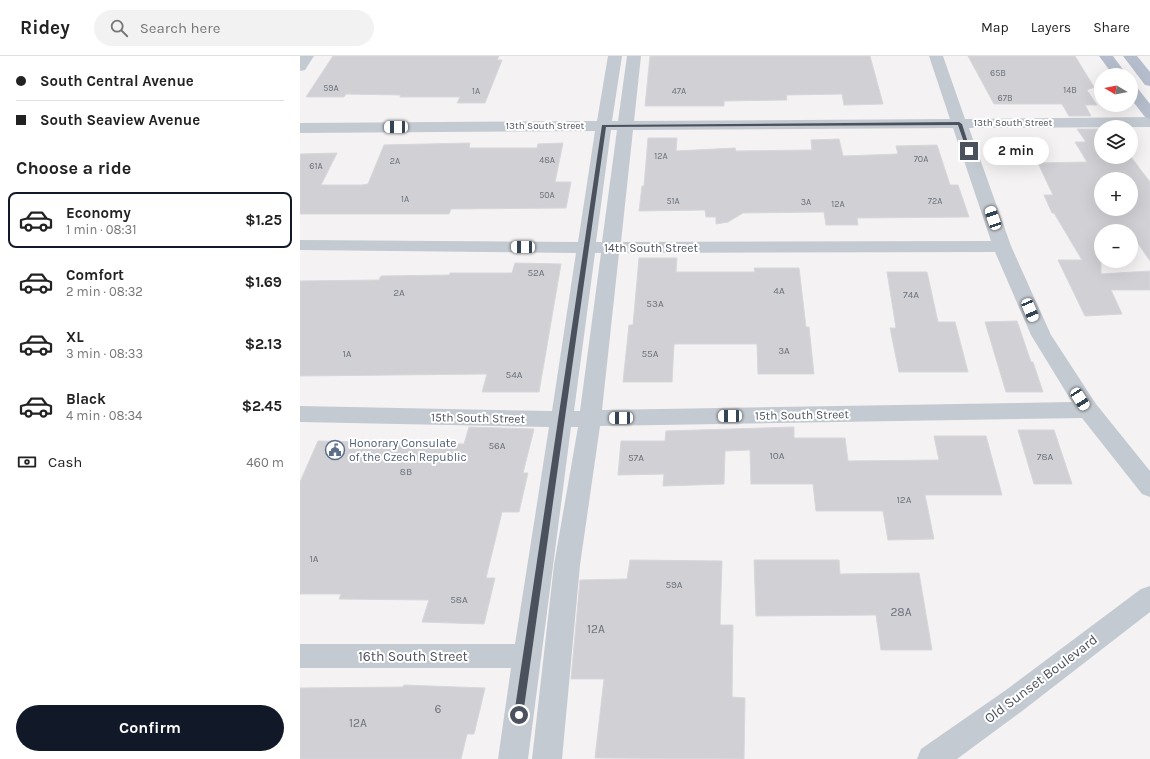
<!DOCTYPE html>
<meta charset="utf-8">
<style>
body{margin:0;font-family:Karla,sans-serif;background:#f2f2f2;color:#222;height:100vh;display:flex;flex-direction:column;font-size:15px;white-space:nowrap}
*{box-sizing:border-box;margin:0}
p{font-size:13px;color:#767676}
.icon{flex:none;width:22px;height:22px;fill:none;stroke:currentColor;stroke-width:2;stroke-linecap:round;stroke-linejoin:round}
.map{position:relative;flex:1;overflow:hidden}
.sheet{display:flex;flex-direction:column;background:#fff;width:300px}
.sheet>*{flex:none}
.guide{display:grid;align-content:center;height:88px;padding:0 16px;background:#fff}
.needle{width:26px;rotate:280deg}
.tools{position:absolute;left:794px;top:12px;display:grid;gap:8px}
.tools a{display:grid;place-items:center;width:44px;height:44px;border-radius:50%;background:#fff;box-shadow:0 4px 16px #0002;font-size:20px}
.end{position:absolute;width:18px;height:18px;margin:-9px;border:5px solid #4c525d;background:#fff;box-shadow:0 0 0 2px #fff}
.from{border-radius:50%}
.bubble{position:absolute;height:28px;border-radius:14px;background:#fff;box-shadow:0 4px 16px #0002;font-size:13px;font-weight:700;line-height:28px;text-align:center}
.car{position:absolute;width:12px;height:24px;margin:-12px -6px;border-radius:5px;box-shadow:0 0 3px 1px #0007;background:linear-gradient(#fff 24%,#345 0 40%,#fff 0 76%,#345 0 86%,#fff 0)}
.guide b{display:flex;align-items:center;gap:14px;height:38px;font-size:15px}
.guide b+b{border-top:1px solid #e0e0e0}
.guide i{width:10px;height:10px;background:#222}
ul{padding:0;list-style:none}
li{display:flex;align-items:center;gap:12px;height:56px;margin:0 8px 6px;padding:0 8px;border:2px solid transparent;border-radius:8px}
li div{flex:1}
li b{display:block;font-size:15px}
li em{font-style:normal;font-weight:700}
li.on{border-color:#111827}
li>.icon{width:36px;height:36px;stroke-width:1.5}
h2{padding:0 16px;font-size:18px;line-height:48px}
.pay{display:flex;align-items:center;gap:10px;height:44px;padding:0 16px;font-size:15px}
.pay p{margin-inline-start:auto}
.action{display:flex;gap:8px;margin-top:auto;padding:8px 16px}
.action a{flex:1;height:46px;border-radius:24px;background:#111827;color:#fff;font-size:16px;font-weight:700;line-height:46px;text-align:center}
header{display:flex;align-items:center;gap:24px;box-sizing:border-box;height:56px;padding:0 20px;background:#fff;border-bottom:1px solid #e0e0e0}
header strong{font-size:19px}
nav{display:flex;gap:22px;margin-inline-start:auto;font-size:14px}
.search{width:280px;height:36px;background:#f2f2f2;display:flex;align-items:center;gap:10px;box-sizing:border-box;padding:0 14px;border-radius:22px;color:#767676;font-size:15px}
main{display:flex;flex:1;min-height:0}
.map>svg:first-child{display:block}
</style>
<header>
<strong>Ridey</strong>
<div class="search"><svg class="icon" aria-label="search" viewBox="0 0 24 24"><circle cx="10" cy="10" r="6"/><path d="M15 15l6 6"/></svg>Search here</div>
<nav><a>Map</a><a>Layers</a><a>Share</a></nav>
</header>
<main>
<section class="sheet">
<div class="guide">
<b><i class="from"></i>South Central Avenue</b>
<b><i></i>South Seaview Avenue</b>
</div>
<h2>Choose a ride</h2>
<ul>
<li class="on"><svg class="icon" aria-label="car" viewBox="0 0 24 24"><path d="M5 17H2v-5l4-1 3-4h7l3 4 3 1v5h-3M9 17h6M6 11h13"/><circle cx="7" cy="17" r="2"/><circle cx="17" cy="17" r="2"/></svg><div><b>Economy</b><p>1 min · 08:31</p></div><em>$1.25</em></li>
<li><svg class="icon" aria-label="car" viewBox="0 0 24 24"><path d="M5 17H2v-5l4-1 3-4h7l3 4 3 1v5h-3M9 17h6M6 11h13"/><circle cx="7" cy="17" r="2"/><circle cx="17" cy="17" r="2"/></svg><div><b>Comfort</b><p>2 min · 08:32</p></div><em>$1.69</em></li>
<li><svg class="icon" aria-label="car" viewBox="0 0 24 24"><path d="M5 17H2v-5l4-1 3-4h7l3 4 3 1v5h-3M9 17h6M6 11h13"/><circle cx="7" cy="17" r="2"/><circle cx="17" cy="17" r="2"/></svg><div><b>XL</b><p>3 min · 08:33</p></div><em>$2.13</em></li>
<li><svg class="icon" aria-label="car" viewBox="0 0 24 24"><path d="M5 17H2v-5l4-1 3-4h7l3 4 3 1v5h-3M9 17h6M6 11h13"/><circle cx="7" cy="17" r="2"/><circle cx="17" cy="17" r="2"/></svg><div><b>Black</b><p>4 min · 08:34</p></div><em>$2.45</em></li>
</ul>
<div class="pay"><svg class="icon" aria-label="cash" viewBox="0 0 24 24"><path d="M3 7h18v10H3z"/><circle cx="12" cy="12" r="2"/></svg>Cash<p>460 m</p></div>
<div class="action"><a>Confirm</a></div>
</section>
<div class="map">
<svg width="850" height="703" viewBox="0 0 850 703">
<rect width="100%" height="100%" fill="#f4f2f2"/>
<g fill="#d0d0d5" stroke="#d7d7dc" fill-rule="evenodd">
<polygon points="33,0 199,0 197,4 202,4 185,47 157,47 160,41 100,41 101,39 46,38 44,41 6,41"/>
<polygon points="350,0 570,0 583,48 544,49 542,38 486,39 487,44 424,45 424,50 345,50"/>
<polygon points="668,0 775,0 794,31 787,34 797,49 785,49 791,60 769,60 762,48 694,48"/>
<path d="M 777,73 L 798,73 L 801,78 L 801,101 L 831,101 L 850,126 L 850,205 L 831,177 L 831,175 L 801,175 L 801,218 L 850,215 L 850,234 L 811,234 L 822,258 L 785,260 L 758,204 L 782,204 L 754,157 L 752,157 L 744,139 L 753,139 L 738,107 L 787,106 L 775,86 L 786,86 ZM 801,123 L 831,123 L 831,153 L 801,153 Z"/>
<polygon points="348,82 377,82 376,95 435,92 436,95 512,94 511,84 539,83 543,100 598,98 596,90 637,89 650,129 658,129 669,161 557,162 558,169 526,169 524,156 443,157 428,166 416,168 416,161 406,161 405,154 339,155 342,130 344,130"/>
<polygon points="170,87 169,92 237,92 238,88 263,87 255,126 271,126 266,152 151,153 149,158 0,158 0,98 37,97 21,129 62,129 68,128 84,89"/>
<polygon points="339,202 377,202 376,216 455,216 454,212 499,212 506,271 509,271 514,318 458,318 457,288 374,288 372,326 323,326 329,269 333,269"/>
<polygon points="215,207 261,208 239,336 182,336 187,318 0,320 0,225 79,224 81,220 149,219 150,217 212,217"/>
<polygon points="587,216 627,216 638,266 655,266 668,316 599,316 590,272 596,272"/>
<polygon points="717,265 731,306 733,306 743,336 706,336 685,266"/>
<polygon points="169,371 234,373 223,417 228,417 219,456 202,456 186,522 195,522 184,568 122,566 129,544 39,543 41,538 0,538 0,426 18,385 164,388"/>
<polygon points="494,371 494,382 545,382 548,405 639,404 634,380 686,380 702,439 625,439 634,483 588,484 583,455 516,455 513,428 451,428 450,394 425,395 424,428 363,430 364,418 318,419 321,385 365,385 366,375"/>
<polygon points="718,374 754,374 772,428 734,428"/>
<polygon points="330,504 422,505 420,569 433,569 432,641 445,642 444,703 295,702 304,623 271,623 280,524 327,523"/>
<polygon points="454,504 539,504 540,518 619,517 632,594 581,594 576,559 456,560"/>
<polygon points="104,629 185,632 174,678 167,678 161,703 0,703 0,632 103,631"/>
</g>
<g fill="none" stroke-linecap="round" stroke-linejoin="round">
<g fill="#c4cad1" fill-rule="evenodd">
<polygon points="0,0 14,0 5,14 0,15"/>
<path d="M 308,0 L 322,0 L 312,65 L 318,65 L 327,0 L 341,0 L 334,65 L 650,63 L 629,0 L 643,0 L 665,63 L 850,61 L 850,71 L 669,72 L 711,190 L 751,279 L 796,348 L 850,415 L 850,441 L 842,438 L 782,362 L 300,370 L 280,509 L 262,703 L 232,703 L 254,509 L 278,371 L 271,371 L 228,703 L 198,703 L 211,612 L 0,612 L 0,588 L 215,588 L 249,371 L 0,366 L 0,350 L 252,355 L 276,197 L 0,194 L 0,184 L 278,186 L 295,75 L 0,77 L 0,67 L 297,65 ZM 653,72 L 691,185 L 321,186 L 333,74 ZM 311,74 L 317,74 L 302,186 L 296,186 ZM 695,196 L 731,279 L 772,346 L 302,354 L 319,197 ZM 295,197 L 301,197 L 280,355 L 274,355 Z"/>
<polygon points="850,530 850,556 726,652 657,703 617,703 621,693 706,634 841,533"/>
</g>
<g fill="#b5bdcc" fill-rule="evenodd">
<polygon points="799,0 813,0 827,19 813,19"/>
<polygon points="823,0 837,0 850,16 850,30 845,29"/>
<polygon points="831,29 836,30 850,48 850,63 845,61 831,43"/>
</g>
</g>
<polygon fill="#4c525d" points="659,66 662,68 671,96 667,95 658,69 306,71 223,659 222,662 216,662 214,659 302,69"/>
<defs>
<symbol id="civic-ring" viewBox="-11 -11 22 22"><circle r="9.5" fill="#fff" stroke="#5c6f8a" stroke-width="1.5"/><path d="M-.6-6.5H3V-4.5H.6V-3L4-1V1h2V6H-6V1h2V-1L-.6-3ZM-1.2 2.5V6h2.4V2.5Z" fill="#5c6f8a"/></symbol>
</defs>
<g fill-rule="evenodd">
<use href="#civic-ring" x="24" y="383" width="22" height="22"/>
</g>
<g text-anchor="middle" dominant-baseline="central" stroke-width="4" stroke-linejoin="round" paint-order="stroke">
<g font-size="9" fill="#6d727b">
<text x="698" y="17">65B</text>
<text x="31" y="32">59A</text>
<text x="770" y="34">14B</text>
<text x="176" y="35">1A</text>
<text x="379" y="35">47A</text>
<text x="705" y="42">67B</text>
<text x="361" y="100">12A</text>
<text x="621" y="103">70A</text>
<text x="247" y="104">48A</text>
<text x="95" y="105">2A</text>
<text x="16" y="110">61A</text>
<text x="247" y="139">50A</text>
<text x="105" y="143">1A</text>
<text x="373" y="145">51A</text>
<text x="635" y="145">72A</text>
<text x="506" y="146">3A</text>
<text x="538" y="148">12A</text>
</g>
<g font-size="10" fill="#4c525d" stroke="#fff">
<text x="713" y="67">13th South Street</text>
<text x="245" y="70">13th South Street</text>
</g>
<g font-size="10" fill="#6d727b">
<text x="236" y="217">52A</text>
<text x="479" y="235">4A</text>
<text x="99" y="237">2A</text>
<text x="611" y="239">74A</text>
<text x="355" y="248">53A</text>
<text x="484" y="295">3A</text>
<text x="47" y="298">1A</text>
<text x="350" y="298">55A</text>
<text x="214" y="319">54A</text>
<text x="197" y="390">56A</text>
<text x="477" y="400">10A</text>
<text x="745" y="401">78A</text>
<text x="336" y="402">57A</text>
<text x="106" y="416">8B</text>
<text x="604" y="444">12A</text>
<text x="14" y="503">1A</text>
<text x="374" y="529">59A</text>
<text x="159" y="544">58A</text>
</g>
<g font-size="12" fill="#4c525d" stroke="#fff">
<text x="351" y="192">14th South Street</text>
<text transform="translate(502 359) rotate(-1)">15th South Street</text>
<text transform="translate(178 362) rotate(1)">15th South Street</text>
</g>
<g font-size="12" fill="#4e5e75" stroke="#fff" text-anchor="start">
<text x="49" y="387">Honorary Consulate<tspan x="49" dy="14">of the Czech Republic</tspan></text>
</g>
<g font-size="12" fill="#6d727b">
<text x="601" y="556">28A</text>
<text x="296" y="573">12A</text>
<text x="138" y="653">6</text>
<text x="58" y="667">12A</text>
</g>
<g font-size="14" fill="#4c525d" stroke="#fff">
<text x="113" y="600">16th South Street</text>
<text transform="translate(741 623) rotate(-37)">Old Sunset Boulevard</text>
</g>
</g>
</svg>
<div class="tools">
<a><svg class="needle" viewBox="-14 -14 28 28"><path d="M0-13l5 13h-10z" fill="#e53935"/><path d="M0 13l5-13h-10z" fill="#767676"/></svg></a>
<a><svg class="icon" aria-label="layers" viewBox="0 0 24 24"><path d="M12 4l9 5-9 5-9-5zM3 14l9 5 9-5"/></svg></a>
<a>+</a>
<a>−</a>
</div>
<i class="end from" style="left:219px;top:659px"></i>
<i class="end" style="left:669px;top:95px"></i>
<div class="bubble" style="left:683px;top:81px;width:66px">2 min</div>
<i class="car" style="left:96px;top:71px;rotate:269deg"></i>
<i class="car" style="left:693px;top:162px;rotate:341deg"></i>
<i class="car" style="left:223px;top:191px;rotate:271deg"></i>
<i class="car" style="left:730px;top:254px;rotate:157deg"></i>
<i class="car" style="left:780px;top:343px;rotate:147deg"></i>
<i class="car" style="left:430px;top:360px;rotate:269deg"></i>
<i class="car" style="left:321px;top:362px;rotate:269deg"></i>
</div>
</main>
